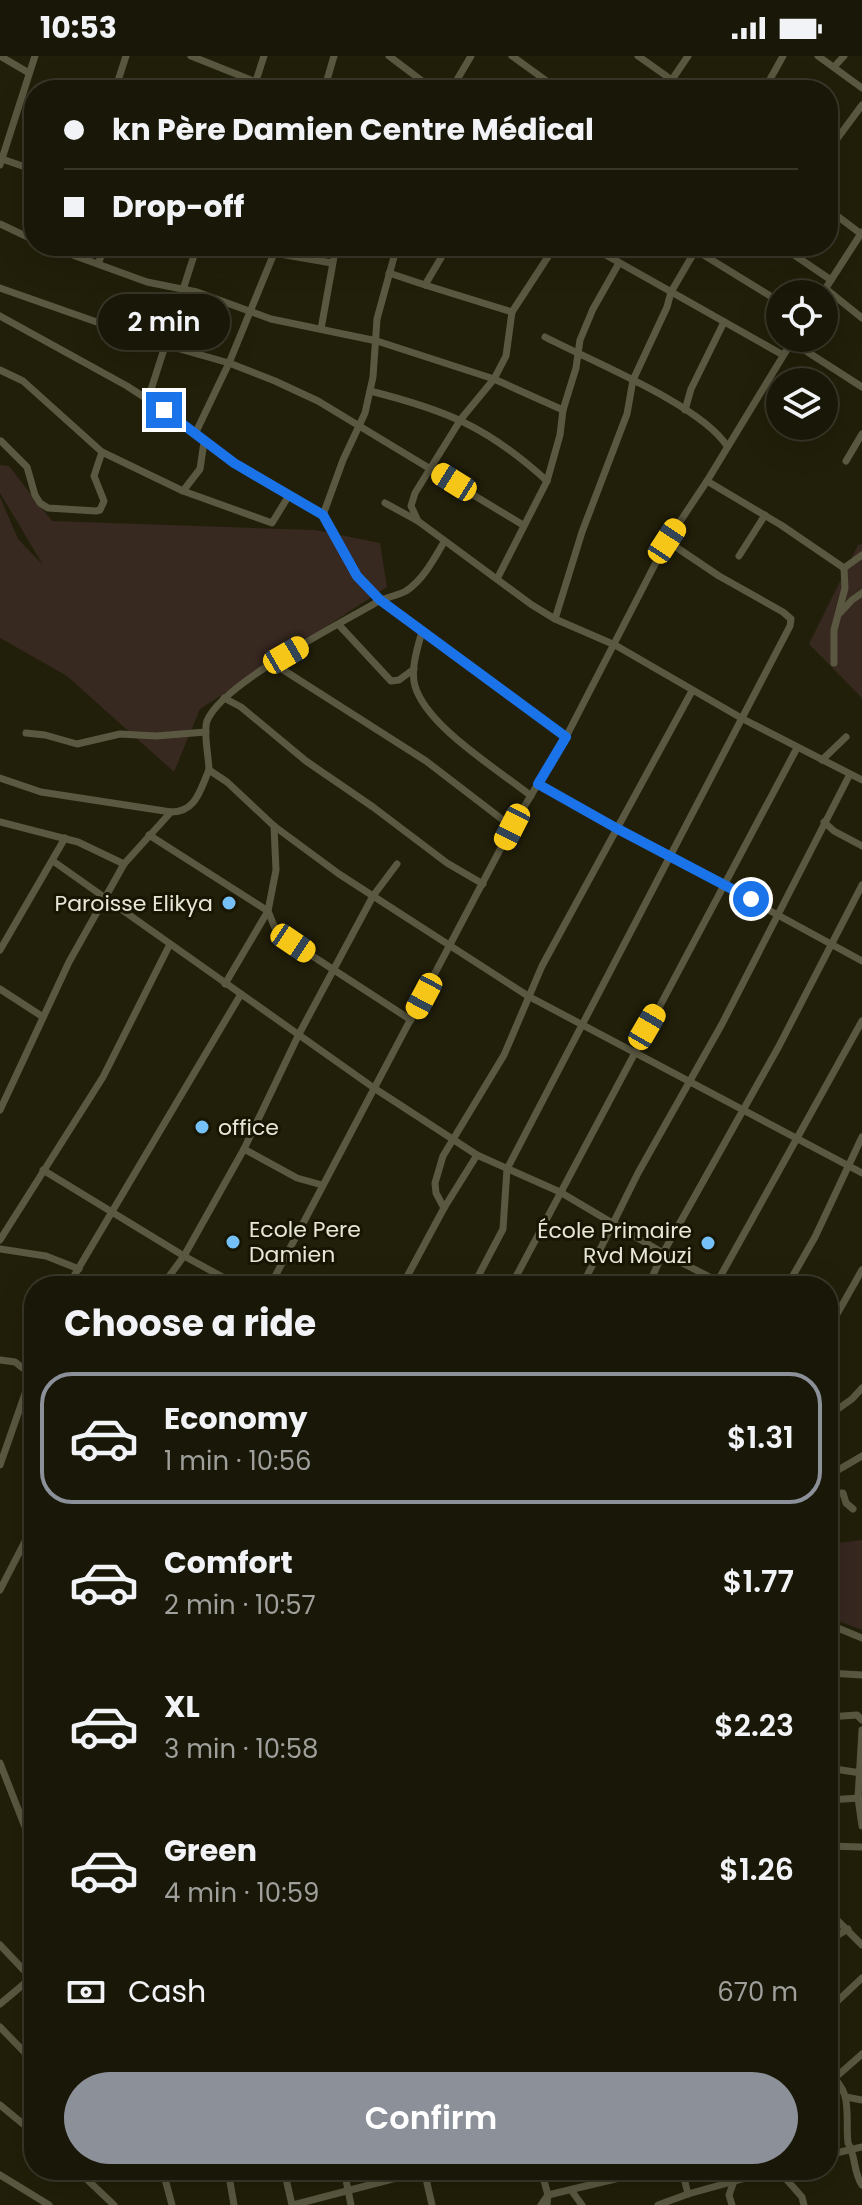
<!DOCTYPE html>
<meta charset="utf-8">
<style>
body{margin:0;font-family:Poppins,sans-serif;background:#222011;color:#f1f3f6;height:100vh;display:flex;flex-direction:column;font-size:30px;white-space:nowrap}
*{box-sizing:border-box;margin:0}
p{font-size:26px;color:#9f9f9b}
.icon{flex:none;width:44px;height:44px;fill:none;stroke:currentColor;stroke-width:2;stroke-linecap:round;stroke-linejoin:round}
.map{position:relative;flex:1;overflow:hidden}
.details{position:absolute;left:24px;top:1220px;width:814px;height:904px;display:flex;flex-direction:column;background:#191707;border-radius:32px;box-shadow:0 8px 32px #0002,0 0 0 2px #373628}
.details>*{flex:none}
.hud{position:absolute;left:24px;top:24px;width:814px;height:176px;border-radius:32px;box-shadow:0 8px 32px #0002,0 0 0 2px #373628;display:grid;align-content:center;height:176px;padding:0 40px;background:#191707}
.buttons{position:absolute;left:766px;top:224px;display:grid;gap:16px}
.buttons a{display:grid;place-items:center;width:72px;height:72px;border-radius:50%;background:#191707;box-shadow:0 8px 32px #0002,0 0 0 2px #373628;font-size:40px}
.end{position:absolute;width:36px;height:36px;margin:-18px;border:10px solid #1a73e8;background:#fff;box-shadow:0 0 0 4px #fff}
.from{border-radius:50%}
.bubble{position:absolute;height:56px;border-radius:28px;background:#191707;box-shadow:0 8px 32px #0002,0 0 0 2px #373628;font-size:26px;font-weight:600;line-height:56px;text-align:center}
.car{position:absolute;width:24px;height:48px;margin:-24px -12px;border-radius:10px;box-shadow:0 0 6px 2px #0007;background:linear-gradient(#f5c518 24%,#345 0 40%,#f5c518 0 76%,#345 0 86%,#f5c518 0)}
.hud b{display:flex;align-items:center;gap:28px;height:76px;font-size:30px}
.hud b+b{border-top:2px solid #373628}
.hud i{width:20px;height:20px;background:#f1f3f6}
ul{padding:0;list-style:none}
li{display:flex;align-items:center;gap:24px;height:132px;margin:0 16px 12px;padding:0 24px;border:4px solid transparent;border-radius:32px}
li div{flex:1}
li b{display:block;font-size:30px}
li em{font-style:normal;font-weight:600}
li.selected{border-color:#8c9099}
li>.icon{width:72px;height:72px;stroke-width:1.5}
h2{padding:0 40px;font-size:36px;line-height:96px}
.pay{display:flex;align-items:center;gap:20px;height:88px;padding:0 40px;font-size:30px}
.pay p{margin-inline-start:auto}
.cta{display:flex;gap:16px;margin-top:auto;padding:16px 40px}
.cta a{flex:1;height:92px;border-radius:48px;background:#8c9099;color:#fff;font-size:32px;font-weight:600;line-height:92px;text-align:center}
.status{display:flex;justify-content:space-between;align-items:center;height:56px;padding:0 40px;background:#191707;direction:ltr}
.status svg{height:22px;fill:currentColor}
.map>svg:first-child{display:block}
</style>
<div class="status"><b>10:53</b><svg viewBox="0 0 49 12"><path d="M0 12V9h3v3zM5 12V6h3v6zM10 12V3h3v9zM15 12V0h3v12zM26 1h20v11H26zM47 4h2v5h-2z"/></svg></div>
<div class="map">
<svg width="862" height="2149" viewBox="0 0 862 2149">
<rect width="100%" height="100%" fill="#211f09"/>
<g fill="#372820">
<polygon points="0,409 9,410 52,465 315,474 380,487 387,531 200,653 174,716 67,620 0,582 0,441 18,483 43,509 0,437"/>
<polygon points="862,488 862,642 809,588 858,489"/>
<polygon points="862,1484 862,1574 828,1561 828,1488"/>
</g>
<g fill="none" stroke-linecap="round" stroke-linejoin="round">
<g stroke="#5a5840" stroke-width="7">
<polyline points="0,0 29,17"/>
<polyline points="191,0 276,34"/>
<polyline points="389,0 434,34"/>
<polyline points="512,0 559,34"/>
<polyline points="638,0 672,24"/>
<polyline points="818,0 862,32"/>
<polyline points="834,11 844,0"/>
<polyline points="115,34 126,0"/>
<polyline points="253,34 264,0"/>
<polyline points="324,34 334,0"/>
<polyline points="451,34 471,0"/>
<polyline points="665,34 688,0"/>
<polyline points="764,34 783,0"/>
<polyline points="828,95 862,49"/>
<polyline points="2,103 34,114"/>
<polyline points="0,109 35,0"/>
<polyline points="828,153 861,178"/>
<polyline points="0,168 34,184"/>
<polyline points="48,190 147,226 197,236 271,263 377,285 494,323 563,354"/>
<polyline points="555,190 512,256 506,300 494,323 461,363 415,437 411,450 418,465 532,549 555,563 615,589 743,663 862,724"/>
<polyline points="590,190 783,299"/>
<polyline points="689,190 780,246"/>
<polyline points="781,190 831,224"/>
<polyline points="274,197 332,207"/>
<polyline points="98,208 105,190"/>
<polyline points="389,217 425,229 448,190"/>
<polyline points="425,229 512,256"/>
<polyline points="0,232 148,284 229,307 275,325 318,345 523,469"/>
<polyline points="826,233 862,262"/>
<polyline points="822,238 862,176"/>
<polyline points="0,260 127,330 164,354 234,407 323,459 343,404 365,357 373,321 377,263 397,190"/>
<polyline points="321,273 336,190"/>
<path d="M 545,281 C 591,305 701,349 727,390"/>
<polyline points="792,286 862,331"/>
<polyline points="0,314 23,325 102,396"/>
<path d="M 370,335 C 446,354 488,371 547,425"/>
<polyline points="148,343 197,190"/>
<polyline points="685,354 691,333 724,266"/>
<polyline points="195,378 229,307 277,190"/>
<polyline points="1,385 27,411 35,439 40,447 48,452 96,455 100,454 104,445 94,420 102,396 183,435 200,413 204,386"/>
<polyline points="846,405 862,378"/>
<polyline points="707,425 781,469 844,512 862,499"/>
<polyline points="183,435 272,467 288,441"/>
<polyline points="385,447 418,465"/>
<polyline points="323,459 357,520 380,544 566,681"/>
<path d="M 444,486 C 434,503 423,524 406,535 C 397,540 386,541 377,546 C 340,568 221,628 207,665 C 203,676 209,702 209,714 L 227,726 L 274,770 L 339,818 L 528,940 L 862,1117"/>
<polyline points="739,500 765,459"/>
<polyline points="497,523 547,425 560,379 563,354 576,312 580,284 593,253 619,207"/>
<polyline points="840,557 852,544 862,537"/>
<polyline points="555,563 582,476 627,358 633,324 667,251 671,236 698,190"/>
<polyline points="339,569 391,625 399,624 414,613"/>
<path d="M 422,575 C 418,591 410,613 415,630 C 427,671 499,714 531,740"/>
<polyline points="834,607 834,574 845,532 844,512"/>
<polyline points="274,608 426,705 512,771"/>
<polyline points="224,642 241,651 306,705 373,751 447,807 483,828"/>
<polyline points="26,677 45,679 77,688 120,678 156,680 206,676"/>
<polyline points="822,704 846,681"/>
<polyline points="0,722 41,736 171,756"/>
<polyline points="538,728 862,905"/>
<polyline points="0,766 78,786 124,808"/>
<polyline points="824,766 834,775 862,790"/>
<polyline points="149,779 268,855 277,877 411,964"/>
<polyline points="53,805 374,1032 477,1099 560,1136 663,1197 727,1230"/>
<polyline points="0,894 65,782"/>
<polyline points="225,928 268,855 276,814 274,770"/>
<polyline points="0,933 43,961"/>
<path d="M 0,1054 L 69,906 L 124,808 L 171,756 C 196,756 200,734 209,714"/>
<polyline points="244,1093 297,1122 322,1129"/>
<polyline points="43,1114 184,1200 239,1230"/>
<polyline points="444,1152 436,1137 435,1127 443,1100 504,999 542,910 692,635"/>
<polyline points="0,1184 103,1021 170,888"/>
<polyline points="0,1193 46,1200 79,1213"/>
<polyline points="68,1230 241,938"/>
<polyline points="162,1230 184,1200 244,1093 299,978 373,840 397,808"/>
<polyline points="270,1230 512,771 566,681 667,485 707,425 794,282"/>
<polyline points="402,1230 444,1152 477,1099"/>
<polyline points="473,1230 503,1173 507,1113 790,570 791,563 783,556 719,520 667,485"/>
<polyline points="511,1230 797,692"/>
<polyline points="582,1230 638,1117 722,968 850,718"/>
<polyline points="648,1230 663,1197 779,990 862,829"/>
<polyline points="715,1230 862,965"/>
<polyline points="787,1230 815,1181 862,1081"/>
<polyline points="828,1274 862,1214"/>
<polyline points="0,1304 15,1306 32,1319"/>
<polyline points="828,1360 852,1343 862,1332"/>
<polyline points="0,1409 34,1312"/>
<polyline points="828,1420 862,1400"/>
<polyline points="828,1438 843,1437 846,1447 853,1453"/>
<polyline points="0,1534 34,1468"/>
<polyline points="828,1568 862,1582"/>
<polyline points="828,1617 862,1619"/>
<polyline points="828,1661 857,1659 862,1664"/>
<polyline points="862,1674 858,1742 862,1770"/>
<polyline points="0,1707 34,1794"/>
<polyline points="828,1712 861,1717"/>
<polyline points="828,1744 860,1742"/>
<polyline points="828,1790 862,1791"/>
<polyline points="828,1855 862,1889"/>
<polyline points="828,1885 848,1873"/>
<polyline points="0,1889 34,1925"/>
<polyline points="0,1948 31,1922"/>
<polyline points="828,1954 862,1922"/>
<polyline points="0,1971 34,2006"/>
<path d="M 828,2018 C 854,2034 845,2061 848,2087 C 856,2100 853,2116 862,2129"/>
<polyline points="828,2028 862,1998"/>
<polyline points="846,2041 862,2044"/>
<polyline points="0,2049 34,2077"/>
<polyline points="828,2099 862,2091"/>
<polyline points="77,2114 114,2149"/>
<polyline points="157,2114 165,2123 172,2149"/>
<polyline points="228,2114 234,2149"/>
<polyline points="284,2114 292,2149"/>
<polyline points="344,2114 351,2149"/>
<polyline points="424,2114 432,2149"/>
<polyline points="541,2114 548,2139 547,2149"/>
<polyline points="682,2114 688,2138"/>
<polyline points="778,2114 802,2141 804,2149"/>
<polyline points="0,2119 49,2149"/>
<polyline points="165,2123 181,2114"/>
<polyline points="571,2134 582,2149"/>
<polyline points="293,2149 427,2114"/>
<polyline points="541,2149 548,2139 653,2114"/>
<polyline points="658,2149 688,2138 774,2114"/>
<polyline points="732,2149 729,2139 734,2125"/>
</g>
</g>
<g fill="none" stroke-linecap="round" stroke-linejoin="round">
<polyline stroke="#1a73e8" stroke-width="10" points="164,354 234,407 323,459 357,520 380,544 566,681 538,728 616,772 751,843"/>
</g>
<g fill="#75c0f6" stroke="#181602" stroke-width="3">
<circle cx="229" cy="847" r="8"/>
<circle cx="202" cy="1071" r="8"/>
<circle cx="233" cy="1186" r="8"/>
<circle cx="708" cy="1187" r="8"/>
</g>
<g text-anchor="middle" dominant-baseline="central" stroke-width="6" stroke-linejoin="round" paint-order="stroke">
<g font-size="22" fill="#e7e6d8" stroke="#181602" text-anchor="end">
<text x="213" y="847">Paroisse Elikya</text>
<text x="218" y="1071" text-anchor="start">office</text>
<text x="249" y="1173" text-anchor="start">Ecole Pere<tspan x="249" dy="25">Damien</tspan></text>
<text x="692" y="1174">École Primaire<tspan x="692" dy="25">Rvd Mouzi</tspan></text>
</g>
</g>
</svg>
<div class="buttons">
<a><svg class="icon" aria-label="locate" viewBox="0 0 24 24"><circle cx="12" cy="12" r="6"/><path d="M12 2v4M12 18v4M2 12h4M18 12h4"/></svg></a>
<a><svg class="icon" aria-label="layers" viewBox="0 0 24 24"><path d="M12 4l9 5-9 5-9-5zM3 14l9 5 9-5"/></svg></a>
</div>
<i class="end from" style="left:751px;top:843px"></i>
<i class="end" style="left:164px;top:354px"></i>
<div class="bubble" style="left:98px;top:238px;width:132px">2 min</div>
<i class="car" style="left:454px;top:426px;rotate:302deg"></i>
<i class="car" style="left:667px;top:485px;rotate:33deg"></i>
<i class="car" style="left:286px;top:599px;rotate:60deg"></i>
<i class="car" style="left:512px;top:771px;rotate:207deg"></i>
<i class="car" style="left:293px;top:887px;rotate:124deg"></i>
<i class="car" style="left:424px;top:940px;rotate:208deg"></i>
<i class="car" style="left:647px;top:971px;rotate:30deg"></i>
<div class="hud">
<b><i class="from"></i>kn Père Damien Centre Médical</b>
<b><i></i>Drop-off</b>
</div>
<section class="details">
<h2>Choose a ride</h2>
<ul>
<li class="selected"><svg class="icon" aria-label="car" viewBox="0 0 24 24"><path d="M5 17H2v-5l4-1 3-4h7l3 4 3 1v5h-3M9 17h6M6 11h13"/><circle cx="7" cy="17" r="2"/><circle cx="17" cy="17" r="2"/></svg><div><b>Economy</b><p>1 min · 10:56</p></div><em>$1.31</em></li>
<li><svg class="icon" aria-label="car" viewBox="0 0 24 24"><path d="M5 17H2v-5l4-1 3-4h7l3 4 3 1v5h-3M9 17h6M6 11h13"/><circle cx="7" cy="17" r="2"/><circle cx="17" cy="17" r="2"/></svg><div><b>Comfort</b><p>2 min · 10:57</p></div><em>$1.77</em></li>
<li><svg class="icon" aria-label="car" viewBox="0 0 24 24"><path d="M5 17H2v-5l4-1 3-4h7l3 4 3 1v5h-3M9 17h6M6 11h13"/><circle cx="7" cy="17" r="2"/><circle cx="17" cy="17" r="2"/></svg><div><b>XL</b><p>3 min · 10:58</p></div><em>$2.23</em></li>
<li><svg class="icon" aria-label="car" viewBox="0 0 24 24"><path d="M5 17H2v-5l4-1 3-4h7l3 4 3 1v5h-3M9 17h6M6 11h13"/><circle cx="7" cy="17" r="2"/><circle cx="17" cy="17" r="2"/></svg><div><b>Green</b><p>4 min · 10:59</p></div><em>$1.26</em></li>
</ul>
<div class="pay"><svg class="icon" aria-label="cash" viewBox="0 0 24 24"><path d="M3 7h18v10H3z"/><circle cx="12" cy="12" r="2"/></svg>Cash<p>670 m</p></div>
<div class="cta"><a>Confirm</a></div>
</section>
</div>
